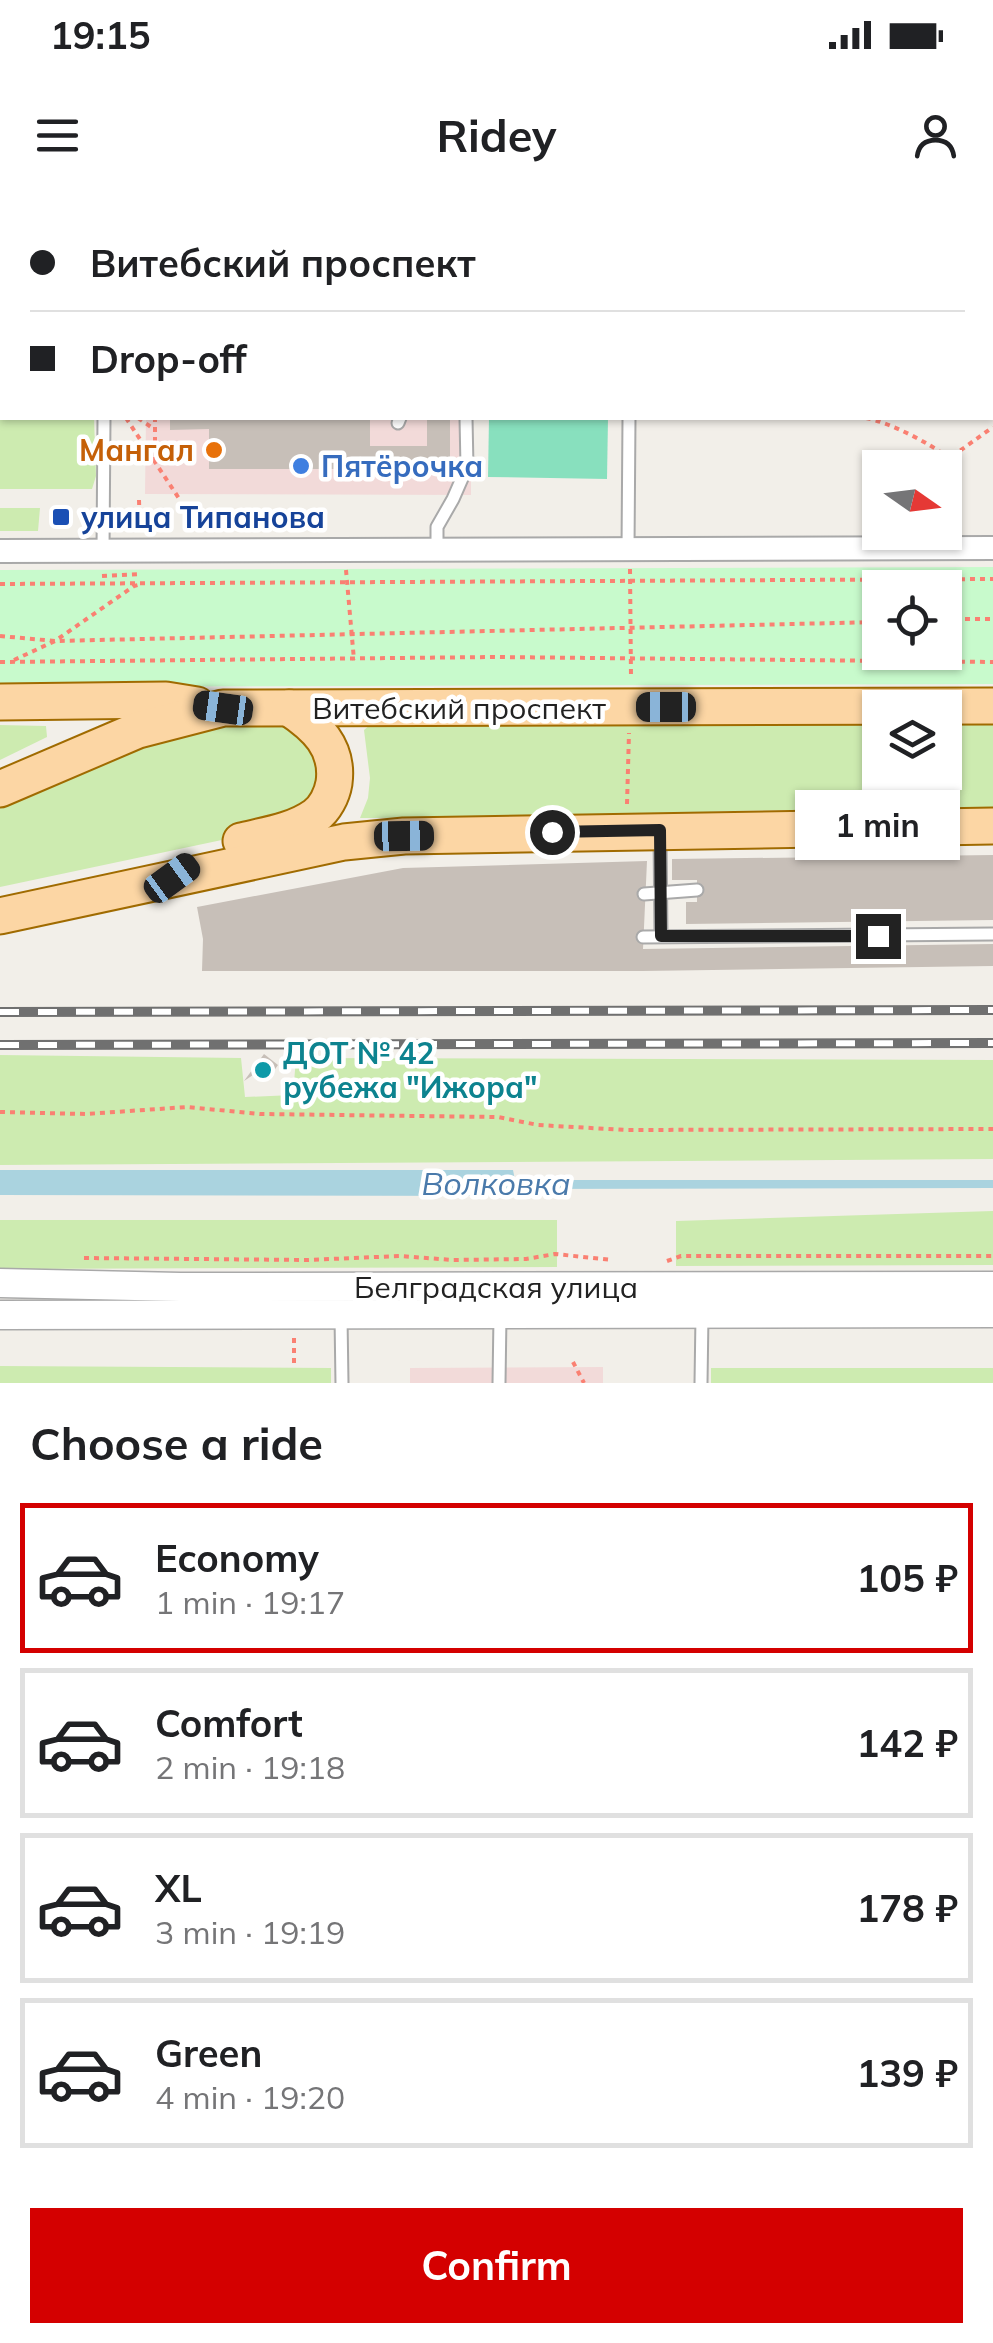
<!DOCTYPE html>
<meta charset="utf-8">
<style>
body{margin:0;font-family:Mulish,sans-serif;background:#f6f6f6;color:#202124;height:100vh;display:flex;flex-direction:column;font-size:38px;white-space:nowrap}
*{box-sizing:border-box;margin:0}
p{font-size:32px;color:#757577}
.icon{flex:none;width:55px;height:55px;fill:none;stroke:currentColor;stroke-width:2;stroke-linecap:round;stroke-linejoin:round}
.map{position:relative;height:1183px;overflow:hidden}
.side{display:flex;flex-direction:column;background:#fff;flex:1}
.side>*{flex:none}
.hud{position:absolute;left:0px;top:0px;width:995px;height:220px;box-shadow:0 2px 8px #0004;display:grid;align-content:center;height:220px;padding:0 30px;background:#fff}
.needle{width:65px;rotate:104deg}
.fabs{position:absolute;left:862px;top:250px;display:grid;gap:20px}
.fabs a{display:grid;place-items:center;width:100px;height:100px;border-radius:0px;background:#fff;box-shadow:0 2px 8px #0004;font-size:50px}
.end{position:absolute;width:45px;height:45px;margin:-22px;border:12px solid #222;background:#fff;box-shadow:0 0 0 5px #fff}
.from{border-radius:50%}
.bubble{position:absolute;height:70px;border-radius:0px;background:#fff;box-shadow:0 2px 8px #0004;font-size:32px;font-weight:700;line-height:70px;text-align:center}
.car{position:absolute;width:30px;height:60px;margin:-30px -15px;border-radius:12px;box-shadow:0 0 8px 2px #0007;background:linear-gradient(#222 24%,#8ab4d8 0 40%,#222 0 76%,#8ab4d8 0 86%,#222 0)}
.hud b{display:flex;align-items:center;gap:35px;height:95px;font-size:38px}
.hud b+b{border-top:2px solid #e0e0e0}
.hud i{width:25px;height:25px;background:#202124}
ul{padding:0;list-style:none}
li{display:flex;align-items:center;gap:30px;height:150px;margin:0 20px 15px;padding:0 10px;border:5px solid #e0e0e0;border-radius:0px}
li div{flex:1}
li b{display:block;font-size:38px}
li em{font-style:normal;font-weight:700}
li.on{border-color:#d40000}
li>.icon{width:90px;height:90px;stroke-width:1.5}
h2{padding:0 30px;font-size:45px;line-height:120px}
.primary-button{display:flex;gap:20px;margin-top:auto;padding:20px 30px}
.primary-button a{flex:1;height:115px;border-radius:0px;background:#d40000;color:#fff;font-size:40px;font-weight:700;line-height:115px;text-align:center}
.status{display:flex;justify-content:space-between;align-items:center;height:70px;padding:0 50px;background:#fff;direction:ltr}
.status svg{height:28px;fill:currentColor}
header{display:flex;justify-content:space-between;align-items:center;height:130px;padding:0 30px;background:#fff;font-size:45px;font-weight:700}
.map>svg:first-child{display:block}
</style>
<div class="status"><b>19:15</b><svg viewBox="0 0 49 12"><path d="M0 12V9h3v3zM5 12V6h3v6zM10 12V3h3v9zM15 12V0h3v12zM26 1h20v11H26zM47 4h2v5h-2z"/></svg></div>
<header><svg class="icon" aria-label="menu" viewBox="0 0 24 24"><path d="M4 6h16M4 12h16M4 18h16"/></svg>Ridey<svg class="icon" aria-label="person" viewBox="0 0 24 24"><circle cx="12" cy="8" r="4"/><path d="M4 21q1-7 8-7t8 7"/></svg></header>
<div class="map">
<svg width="993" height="1183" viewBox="0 0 993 1183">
<rect width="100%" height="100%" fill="#f2efe9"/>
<polygon fill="#e0dfdf" points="0,0 993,0 993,128 992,2 2,2 0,202"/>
<g fill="#f2dad9">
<polygon points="146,218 471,218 471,295 145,294"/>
<polygon points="603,1167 603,1183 410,1183 410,1168"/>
</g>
<g fill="#cdebb0">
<polygon points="0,202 2,218 94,218 96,276 92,289 0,289"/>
<polygon points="0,308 40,308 38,331 0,331"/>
<polygon points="880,522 880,572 945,572 945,522 993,522 993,607 729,611 617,617 360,618 368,598 370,578 364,530 371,524"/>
<polygon points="0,525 46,526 47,537 0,560"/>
<polygon points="222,526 280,526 299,530 323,569 309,603 260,632 0,687 0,601 96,559"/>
<polygon points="0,855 241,858 245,897 293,895 296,858 993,860 993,959 0,965"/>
<polygon points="993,1011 993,1065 676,1066 676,1021"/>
<polygon points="0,1020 557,1020 557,1067 0,1069"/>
<polygon points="0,1166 331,1168 331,1183 0,1183"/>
<rect x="711" y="1168" width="282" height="15"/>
</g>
<path fill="#c8facc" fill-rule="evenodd" d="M 993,367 L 993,484 L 0,487 L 0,370 ZM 880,388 L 945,388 L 945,452 L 880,452 Z"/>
<polygon fill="#88e0be" points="489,218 608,218 607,279 488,277"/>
<polygon fill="#aad3df" points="0,970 513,970 515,980 993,980 993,988 515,989 514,996 0,995"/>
<g fill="#c7bfb8">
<polygon points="170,218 370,218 370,246 427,246 427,218 450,218 450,269 209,269 209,229 170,230"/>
<polygon points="993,655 993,720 686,724 686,702 697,702 697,680 672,680 672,659"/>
<polygon points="647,661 643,749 993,744 993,766 643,771 202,771 203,739 197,707 403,668"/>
<polygon points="264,854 278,865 268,879 253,875 244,881"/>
</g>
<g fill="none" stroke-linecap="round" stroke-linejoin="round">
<defs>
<g id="service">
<polyline points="48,0 48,2"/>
<polyline points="85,0 85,2"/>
<polyline points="726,0 726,2"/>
<polyline points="992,75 993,75"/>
<polyline points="0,95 2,95"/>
<polyline points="398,223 400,218"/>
<polyline points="628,349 629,218"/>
<polyline points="437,350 437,327 453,299 467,267 466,218"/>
<polyline points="103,351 104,218"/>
<polyline points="660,636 661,736"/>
<polyline points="644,694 697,690"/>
<polyline points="643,737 993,734"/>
<polyline points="341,1117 342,1183"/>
<polyline points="499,1183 500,1116"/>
<polyline points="701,1183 702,1116"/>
</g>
<polyline id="minor" points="0,351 993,348"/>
<g id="tertiary">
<polyline points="0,1083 180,1087 993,1086"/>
<polyline points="0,1115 993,1113"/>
</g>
<g id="primary">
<polyline points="0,502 166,500 197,505"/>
<polyline points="0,589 138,530 223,508 993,506"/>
<path d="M 241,641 C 266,635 294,631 315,616 C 325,609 332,595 334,583 C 339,547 316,526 289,508"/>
<polyline points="0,716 344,642 404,636 993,626"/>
</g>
</defs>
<use href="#service" stroke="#a9a9a9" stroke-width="15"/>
<use href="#minor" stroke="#a9a9a9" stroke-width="26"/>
<use href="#tertiary" stroke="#a9a9a9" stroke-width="31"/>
<use href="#primary" stroke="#a06b00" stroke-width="39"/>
<g stroke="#fa8072" stroke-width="4" stroke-dasharray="5 5" stroke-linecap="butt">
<polyline points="656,2 656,0"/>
<polyline points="668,2 670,0"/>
<polyline points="868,2 868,0"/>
<polyline points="0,192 2,192"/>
<polyline points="126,218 180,300"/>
<polyline points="138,218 154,229"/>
<path d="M 866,218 C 891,223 929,243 949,258"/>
<polyline points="155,262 155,218"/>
<polyline points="936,268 993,227"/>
<polyline points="139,300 140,330"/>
<polyline points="630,369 631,479"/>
<polyline points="346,370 354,460"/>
<polyline points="102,376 140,374"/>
<polyline points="0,384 993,379"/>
<polyline points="945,419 993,419"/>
<polyline points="0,436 55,441 880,422"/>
<polyline points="14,460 55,441 134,386 142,384"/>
<polyline points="0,462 494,457 993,462"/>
<polyline points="627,604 629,533"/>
<polyline points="0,912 86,914 187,907 260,914 498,917 538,925 626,930 993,929"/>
<polyline points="84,1058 308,1060 399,1056 453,1060 526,1059 555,1054 613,1060"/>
<polyline points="667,1061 681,1056 993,1056"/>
<polyline points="294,1138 294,1163"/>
<polyline points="573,1162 584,1183"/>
</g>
<use href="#service" stroke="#fff" stroke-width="11"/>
<use href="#minor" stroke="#fff" stroke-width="22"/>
<use href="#tertiary" stroke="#fff" stroke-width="28"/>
<use href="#primary" stroke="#fcd6a4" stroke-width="35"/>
<defs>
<g id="rail">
<polyline points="0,812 993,810"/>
<polyline points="0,845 993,843"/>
</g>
</defs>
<use href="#rail" stroke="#707070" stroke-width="10"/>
<use href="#rail" stroke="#fff" stroke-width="6" stroke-dasharray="19" stroke-linecap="butt"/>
</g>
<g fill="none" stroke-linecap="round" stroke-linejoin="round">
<polyline stroke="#222" stroke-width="12" points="552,632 660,630 661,736 878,736"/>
</g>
<circle fill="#e8710a" stroke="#fff" stroke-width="4" cx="214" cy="250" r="10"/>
<circle fill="#3f7fe0" stroke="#fff" stroke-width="4" cx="301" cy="266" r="10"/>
<rect fill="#1a4fb4" stroke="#fff" stroke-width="4" x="51" y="307" width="20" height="20" rx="5"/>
<circle fill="#0f9aa8" stroke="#fff" stroke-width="4" cx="263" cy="870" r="10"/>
<g text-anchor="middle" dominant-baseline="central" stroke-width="9" stroke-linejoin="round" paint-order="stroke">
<g font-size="30" font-weight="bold" fill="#c56008" stroke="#fff" text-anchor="end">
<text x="194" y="250">Мангал</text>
</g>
<g font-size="30" font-weight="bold" fill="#366cbe" stroke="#fff" text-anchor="start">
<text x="321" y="266">Пятёрочка</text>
</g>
<g font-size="30" font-weight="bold" fill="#164399" stroke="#fff" text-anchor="start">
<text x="81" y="317">улица Типанова</text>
</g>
<g font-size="30" fill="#222" stroke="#fff">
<text x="459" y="508">Витебский проспект</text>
<text x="496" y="1087">Белградская улица</text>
</g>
<g font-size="30" font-weight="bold" fill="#0d838f" stroke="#fff" text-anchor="start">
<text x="283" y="853">ДОТ № 42<tspan x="283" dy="34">рубежа "Ижора"</tspan></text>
</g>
<g font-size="32" font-style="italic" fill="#4a7aab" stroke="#fff">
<text x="496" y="983">Волковка</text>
</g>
</g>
</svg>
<div class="fabs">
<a><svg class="needle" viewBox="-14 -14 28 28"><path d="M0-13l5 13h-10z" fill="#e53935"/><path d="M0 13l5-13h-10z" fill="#757577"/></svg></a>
<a><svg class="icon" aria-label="locate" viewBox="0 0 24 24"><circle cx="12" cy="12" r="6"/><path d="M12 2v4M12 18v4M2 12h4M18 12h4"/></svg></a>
<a><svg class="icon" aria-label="layers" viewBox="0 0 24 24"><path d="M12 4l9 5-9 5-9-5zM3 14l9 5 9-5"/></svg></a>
</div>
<i class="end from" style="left:552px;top:632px"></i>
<i class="end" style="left:878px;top:736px"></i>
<div class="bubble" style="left:795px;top:590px;width:165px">1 min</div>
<i class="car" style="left:666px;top:507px;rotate:270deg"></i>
<i class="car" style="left:223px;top:508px;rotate:278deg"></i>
<i class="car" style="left:404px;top:636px;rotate:89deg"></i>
<i class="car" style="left:172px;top:678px;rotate:54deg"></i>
<div class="hud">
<b><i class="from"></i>Витебский проспект</b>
<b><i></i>Drop-off</b>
</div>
</div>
<section class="side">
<h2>Choose a ride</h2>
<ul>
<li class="on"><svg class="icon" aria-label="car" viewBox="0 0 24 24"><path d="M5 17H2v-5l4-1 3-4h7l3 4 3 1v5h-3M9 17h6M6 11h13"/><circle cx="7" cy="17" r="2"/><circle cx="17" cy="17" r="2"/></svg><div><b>Economy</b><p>1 min · 19:17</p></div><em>105 ₽</em></li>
<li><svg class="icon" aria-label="car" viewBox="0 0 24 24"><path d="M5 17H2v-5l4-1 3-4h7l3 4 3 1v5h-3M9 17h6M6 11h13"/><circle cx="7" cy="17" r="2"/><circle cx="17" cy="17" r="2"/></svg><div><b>Comfort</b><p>2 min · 19:18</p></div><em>142 ₽</em></li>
<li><svg class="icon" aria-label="car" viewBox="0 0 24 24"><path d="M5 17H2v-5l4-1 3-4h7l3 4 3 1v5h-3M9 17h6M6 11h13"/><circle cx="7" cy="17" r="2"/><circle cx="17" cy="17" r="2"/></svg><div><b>XL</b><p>3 min · 19:19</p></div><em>178 ₽</em></li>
<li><svg class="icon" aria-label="car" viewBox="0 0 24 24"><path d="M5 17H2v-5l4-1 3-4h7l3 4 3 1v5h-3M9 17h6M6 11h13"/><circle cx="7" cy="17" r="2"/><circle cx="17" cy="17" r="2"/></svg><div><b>Green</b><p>4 min · 19:20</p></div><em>139 ₽</em></li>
</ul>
<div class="primary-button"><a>Confirm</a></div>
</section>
